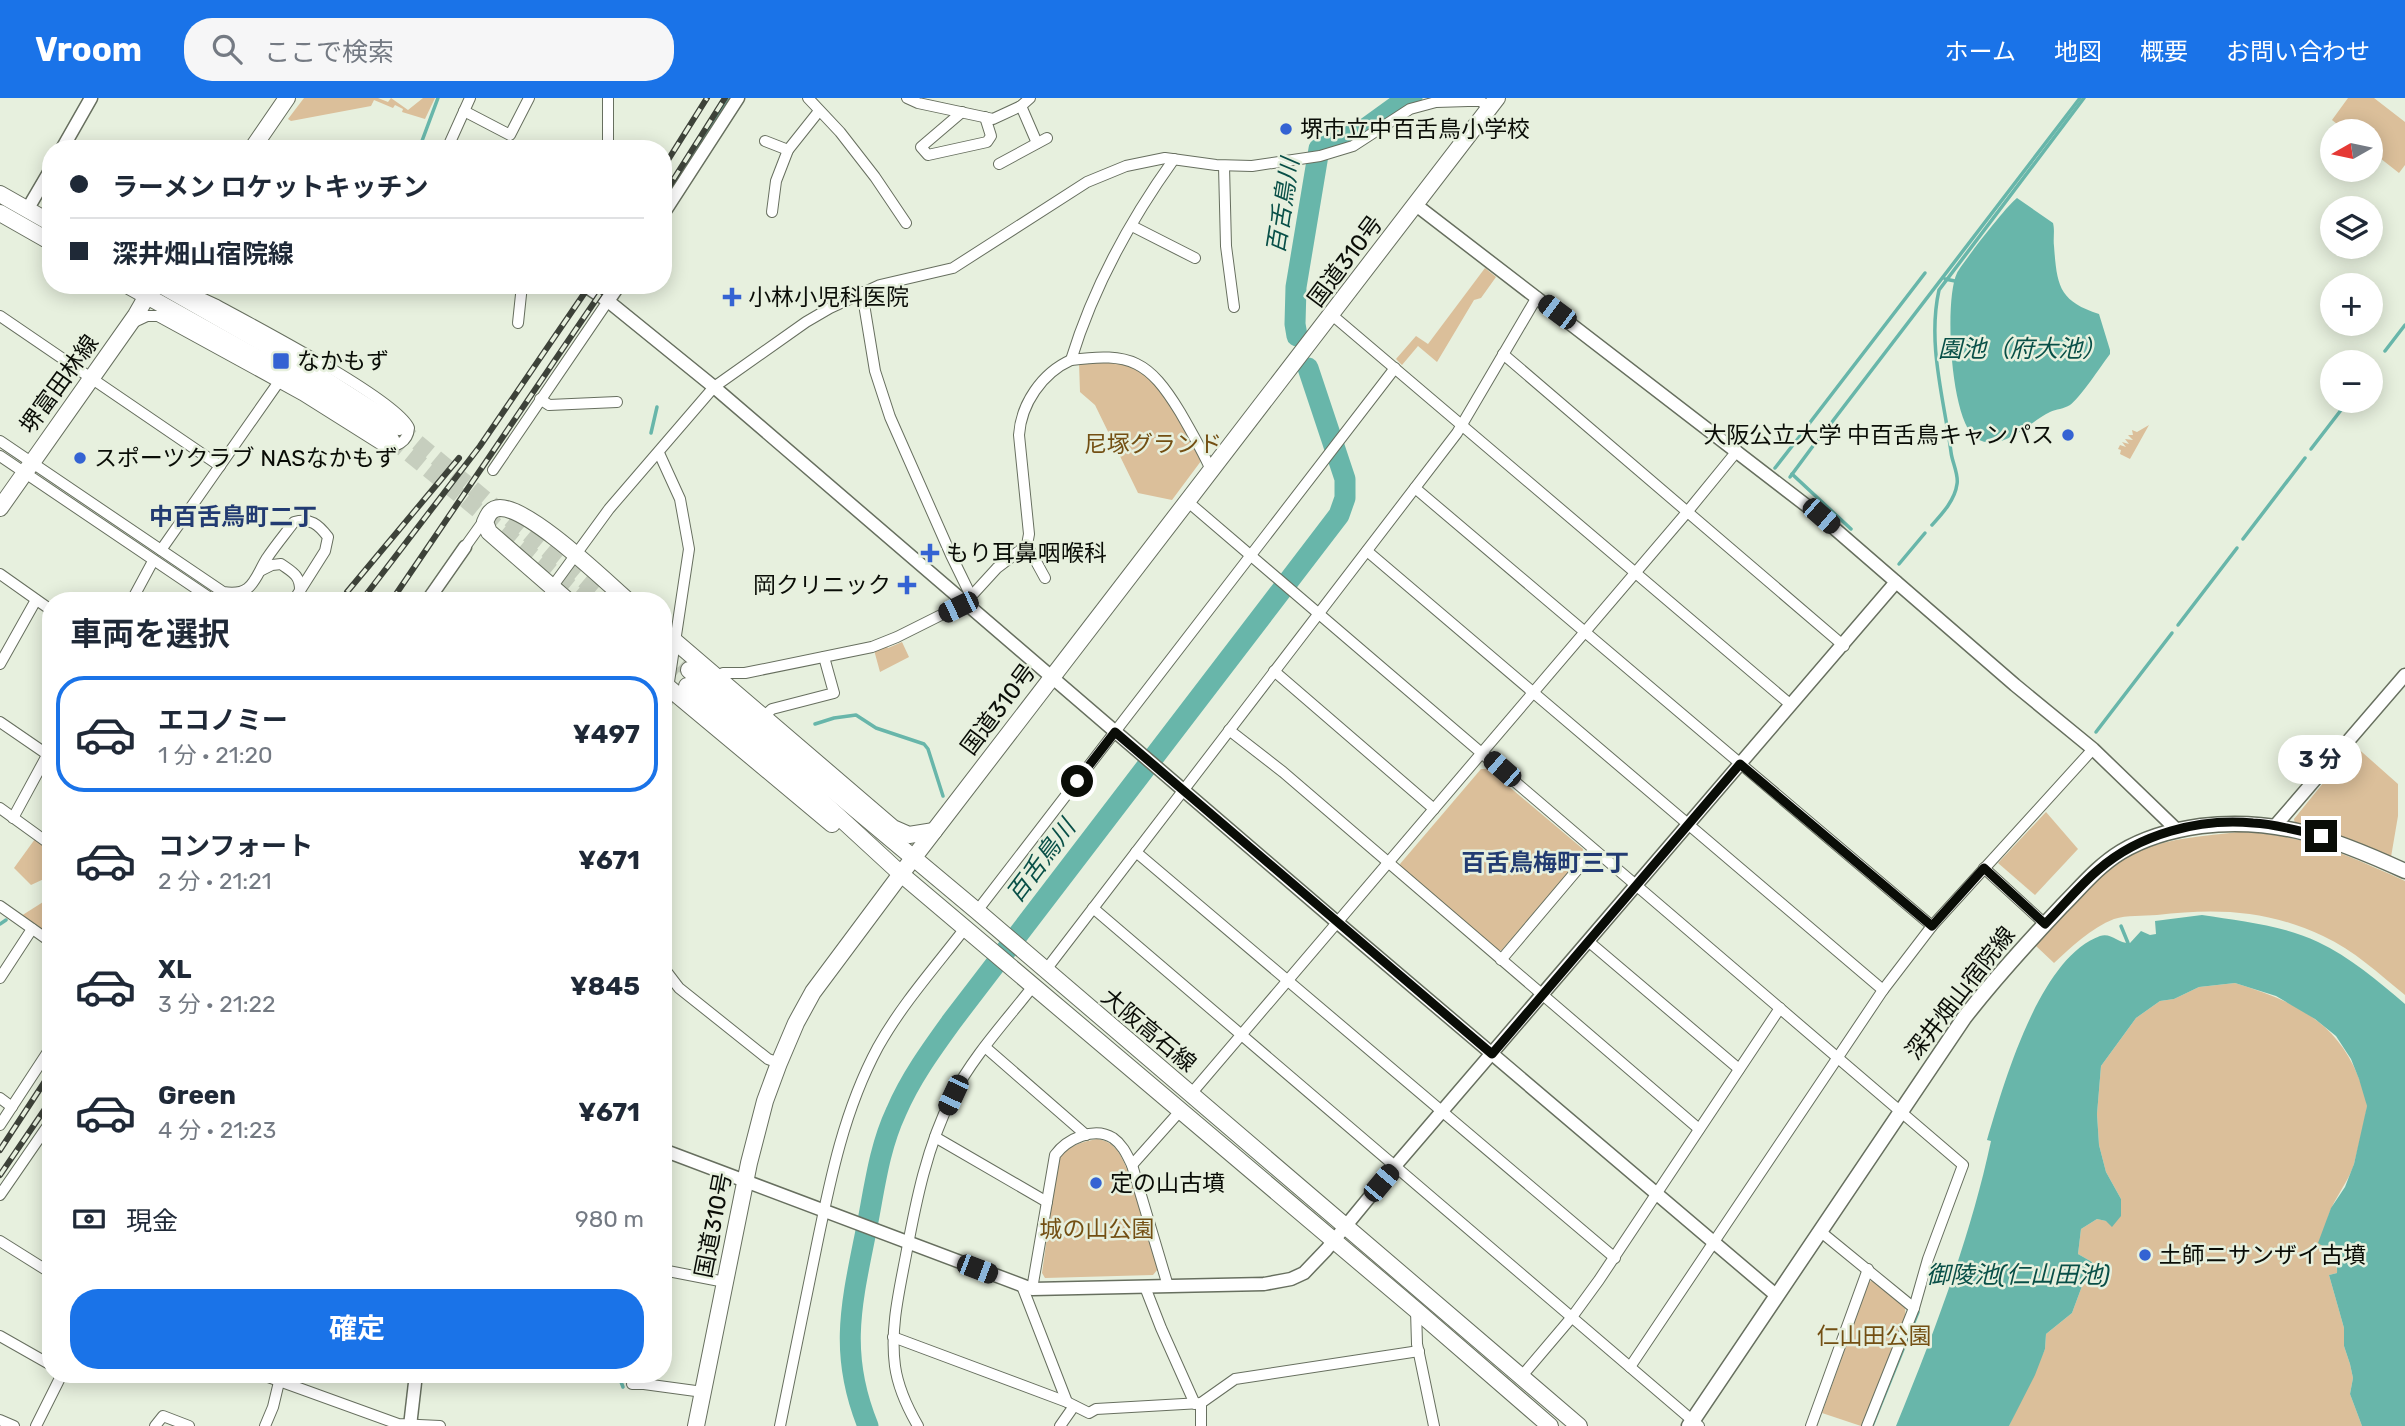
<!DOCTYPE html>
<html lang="ja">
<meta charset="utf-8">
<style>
body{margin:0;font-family:Rubik,"Noto Sans JP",sans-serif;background:#f6f6f7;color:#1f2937;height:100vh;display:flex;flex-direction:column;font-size:26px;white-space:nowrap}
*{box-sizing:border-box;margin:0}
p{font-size:23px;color:#747a83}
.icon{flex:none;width:38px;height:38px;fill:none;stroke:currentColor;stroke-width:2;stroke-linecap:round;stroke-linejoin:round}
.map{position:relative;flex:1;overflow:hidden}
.side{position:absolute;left:42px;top:494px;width:630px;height:791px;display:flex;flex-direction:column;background:#fff;border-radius:28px;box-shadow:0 4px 18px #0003}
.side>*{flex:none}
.top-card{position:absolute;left:42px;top:42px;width:630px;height:154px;border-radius:28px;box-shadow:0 4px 18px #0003;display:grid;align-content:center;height:154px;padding:0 28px;background:#fff}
.needle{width:46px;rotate:261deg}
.tools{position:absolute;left:2320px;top:21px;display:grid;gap:14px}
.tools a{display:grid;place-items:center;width:63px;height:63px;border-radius:50%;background:#fff;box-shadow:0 4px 18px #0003;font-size:35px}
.end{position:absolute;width:32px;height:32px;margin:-16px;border:9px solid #0a0d07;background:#fff;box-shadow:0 0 0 4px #fff}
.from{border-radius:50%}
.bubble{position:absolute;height:49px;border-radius:24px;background:#fff;box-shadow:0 4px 18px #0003;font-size:23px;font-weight:700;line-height:49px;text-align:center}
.car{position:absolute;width:21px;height:42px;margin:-21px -10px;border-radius:9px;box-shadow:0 0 5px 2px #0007;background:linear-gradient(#222 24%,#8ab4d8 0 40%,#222 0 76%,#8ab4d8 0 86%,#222 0)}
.top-card b{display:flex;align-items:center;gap:24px;height:66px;font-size:26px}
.top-card b+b{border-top:2px solid #e0e1e3}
.top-card i{width:18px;height:18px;background:#1f2937}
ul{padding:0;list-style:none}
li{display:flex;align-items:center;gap:21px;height:116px;margin:0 14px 10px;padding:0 14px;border:4px solid transparent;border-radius:28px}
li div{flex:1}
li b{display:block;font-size:26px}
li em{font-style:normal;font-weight:700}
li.current{border-color:#1a73e8}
li>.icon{width:63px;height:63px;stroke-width:1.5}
h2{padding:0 28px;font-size:32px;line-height:84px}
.pay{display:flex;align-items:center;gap:18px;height:77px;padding:0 28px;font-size:26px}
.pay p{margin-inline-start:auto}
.button{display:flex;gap:14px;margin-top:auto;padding:14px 28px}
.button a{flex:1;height:80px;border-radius:28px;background:#1a73e8;color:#fff;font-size:28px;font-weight:700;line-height:80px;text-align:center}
header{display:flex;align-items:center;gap:42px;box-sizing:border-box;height:98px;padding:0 35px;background:#1a73e8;color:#fff}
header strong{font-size:33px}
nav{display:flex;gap:38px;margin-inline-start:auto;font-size:24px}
.search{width:490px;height:63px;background:#f6f6f7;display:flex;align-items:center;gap:18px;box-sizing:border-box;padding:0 24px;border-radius:28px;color:#747a83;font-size:26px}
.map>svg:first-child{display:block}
</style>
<header>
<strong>Vroom</strong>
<div class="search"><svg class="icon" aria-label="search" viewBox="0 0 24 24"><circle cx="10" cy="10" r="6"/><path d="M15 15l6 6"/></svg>ここで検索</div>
<nav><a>ホーム</a><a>地図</a><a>概要</a><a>お問い合わせ</a></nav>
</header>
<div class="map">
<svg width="2405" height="1328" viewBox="0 0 2405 1328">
<rect width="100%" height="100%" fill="#e7f0de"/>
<g fill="#dbbf9a">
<polygon points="304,0 378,0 388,4 391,0 408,12 423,0 435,0 425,21 402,14 403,11 395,7 393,10 374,2 371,8 291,23 288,21"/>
<polygon points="2348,0 2374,0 2405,24 2405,67 2399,75 2371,53 2371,33 2346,33 2332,22"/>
<polygon points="1485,170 1496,179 1481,200 1474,202 1437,264 1418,248 1402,267 1396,261 1416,238 1428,246"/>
<polygon points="1112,263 1143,272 1165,296 1201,363 1172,402 1138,395 1095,307 1080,294 1079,265"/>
<polygon points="2149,327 2130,361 2120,356 2121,352 2118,351 2120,347 2126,349 2122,344 2129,346 2125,341 2133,342 2128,337 2133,337 2132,332 2137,334"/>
<polygon points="902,544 909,559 880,574 874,552 886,547 888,550"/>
<polygon points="2354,647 2398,686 2398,718 2391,759 2332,735 2295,726 2294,721"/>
<polygon points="1481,671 1488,671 1583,751 1584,756 1502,852 1497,853 1401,771 1400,766"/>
<polygon points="2046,714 2078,751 2035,797 1998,765"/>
<path d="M 2238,734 C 2298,734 2351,759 2405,783 L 2405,897 C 2379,876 2354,852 2323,838 C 2268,812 2217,810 2157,817 C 2143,818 2127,817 2114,821 C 2091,830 2071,849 2054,865 L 2036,848 C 2067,814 2098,771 2141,752 C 2170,740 2206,738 2238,734 Z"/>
<polygon points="35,741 51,753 51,787 46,780 31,787 14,770"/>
<polygon points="51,799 51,838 21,818"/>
<path d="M 2235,885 C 2290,902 2335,921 2358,978 C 2361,986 2367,999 2367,1008 C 2366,1018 2357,1055 2354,1066 C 2348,1086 2331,1103 2327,1124 C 2323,1142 2338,1158 2337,1175 L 2329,1177 L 2344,1230 L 2344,1248 L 2350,1266 L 2353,1280 L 2350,1296 L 2362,1328 L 2009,1328 L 2045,1251 L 2046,1236 L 2072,1215 L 2082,1188 L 2094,1174 L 2092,1164 L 2078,1156 L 2081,1131 L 2097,1121 L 2106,1123 L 2121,1101 L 2106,1074 L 2099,1047 L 2097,1016 L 2101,968 L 2136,920 L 2160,903 L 2174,901 L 2199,889 Z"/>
<path d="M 1097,1041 C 1105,1042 1111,1045 1116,1051 C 1132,1069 1149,1144 1158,1171 L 1153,1177 L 1045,1180 L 1042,1175 L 1058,1061 C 1068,1048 1081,1044 1097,1041 Z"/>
<path d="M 1874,1182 L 1905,1210 C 1909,1229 1870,1306 1861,1328 L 1822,1315 L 1869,1184 Z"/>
</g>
<g fill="#68b6aa">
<path d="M 2017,100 L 2053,125 C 2055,133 2053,140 2054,148 C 2057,188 2059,203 2099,216 L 2110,252 L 2110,256 C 2101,268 2080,300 2070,307 C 2064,311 2056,311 2050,314 C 2029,324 2003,355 1977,341 C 1950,326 1944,201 1957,175 C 1963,164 2008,106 2017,100 Z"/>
<path d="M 2202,817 C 2240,823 2282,827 2318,844 C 2350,859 2378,883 2405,906 L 2405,1328 L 2362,1328 L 2350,1296 L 2353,1280 L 2350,1266 L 2344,1248 L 2344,1230 L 2329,1177 L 2337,1175 C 2338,1159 2330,1153 2318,1145 L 2331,1110 L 2345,1089 L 2354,1066 L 2367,1008 L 2359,981 L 2351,961 L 2336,938 L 2315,921 L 2276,898 L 2235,885 L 2199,889 L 2174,901 L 2160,903 L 2136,920 L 2101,968 L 2097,1016 L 2099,1047 L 2106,1074 L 2121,1101 L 2121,1118 L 2112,1129 L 2106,1123 L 2097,1121 L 2081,1131 L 2078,1156 L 2092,1164 L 2094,1174 L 2082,1188 L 2072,1215 L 2046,1236 L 2045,1251 L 2035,1277 L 2009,1328 L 1896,1328 C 1934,1235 1970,1141 1991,1043 L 1987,1042 C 2004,985 2039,860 2100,838 C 2111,834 2119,846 2130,845 L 2141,833 L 2150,837 L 2156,836 L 2155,823 Z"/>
</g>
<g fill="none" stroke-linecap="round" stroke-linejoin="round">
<g stroke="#68b6aa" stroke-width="3.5">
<polyline points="419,51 438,0"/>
<polyline points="1315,52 1319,52"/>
<polyline points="663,102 728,0"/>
<polyline points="1945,181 1955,183"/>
<polyline points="2385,253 2405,227"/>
<polyline points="2371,271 2374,267"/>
<polyline points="1805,331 1925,175"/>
<polyline points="651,335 657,309"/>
<polyline points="1819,341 2080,0"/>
<polyline points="2311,351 2348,303"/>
<polyline points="1775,370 1800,338"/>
<polyline points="1792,376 1851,431"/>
<polyline points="1790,379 1813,348"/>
<path d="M 1932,427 C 1942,416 1955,402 1957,386 C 1959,377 1952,364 1951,354 C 1944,301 1927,246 1939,192 L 2084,0"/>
<polyline points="2243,441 2305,360"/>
<polyline points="1899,466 1925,435"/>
<polyline points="2178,527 2237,450"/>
<polyline points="815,626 834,620 856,617 876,630 924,646 928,651 943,698"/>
<polyline points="2096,634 2172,535"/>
<polyline points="0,826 6,822"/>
<polyline points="2121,828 2128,845"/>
<polyline points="618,1276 623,1289"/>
<polyline points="1872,1328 1918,1214"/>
</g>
<g stroke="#68b6aa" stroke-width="21">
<polyline points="1297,238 1295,226 1296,189 1319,51 1362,33 1398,7 1412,0"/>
<path d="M 868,1328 C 837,1252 853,1200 868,1123 C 875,1086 880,1048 896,1014 C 910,981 931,952 952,923 L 1339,417 L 1345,400 L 1345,381 L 1308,270"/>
</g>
<g stroke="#c6cebe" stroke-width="16" stroke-dasharray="16 8" stroke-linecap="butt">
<polyline points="399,329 607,502"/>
<polyline points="391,341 587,502"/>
<polyline points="663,550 689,572"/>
<polyline points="663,568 687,588"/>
</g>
<defs>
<g id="minor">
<polyline points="808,0 840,34 875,79 906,125"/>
<polyline points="907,0 918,5 993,21 1021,8 1030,0"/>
<polyline points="1021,8 1037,45"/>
<polyline points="464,13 510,37 529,0"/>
<polyline points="962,14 921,49 928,57 987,44 991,38 985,19"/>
<polyline points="765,43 788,52"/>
<polyline points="447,51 470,0"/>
<polyline points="608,51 608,0"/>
<path d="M 1174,61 C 1131,121 1093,190 1071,262 C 1131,254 1149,263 1180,314 C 1191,333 1202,352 1211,372"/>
<polyline points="999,66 1047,40"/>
<polyline points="1224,68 1226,148 1234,209"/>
<polyline points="772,114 776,83 788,52 819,13"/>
<polyline points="1132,128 1195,160"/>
<polyline points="862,194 875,273 890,319 951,457 971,498"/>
<polyline points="1332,217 1791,607"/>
<polyline points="0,218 220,368"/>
<path d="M 132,225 L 147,218 L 158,218 L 302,297 L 383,348 C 396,350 408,344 409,330 C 398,302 251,226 217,207 L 204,201 L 190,199"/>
<polyline points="518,225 522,187"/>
<polyline points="1503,256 1844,548"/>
<polyline points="540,301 549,307 617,304"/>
<path d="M 0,343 L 223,494 C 253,499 254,481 267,460 C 275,448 285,436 294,424 C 311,420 318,426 328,439 L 325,453 L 294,502"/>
<polyline points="659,355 680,401 689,451 667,597 663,641"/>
<polyline points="0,358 213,502"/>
<polyline points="493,372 608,203"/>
<polyline points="1415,390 1932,828"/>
<polyline points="1187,403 1963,1067 1928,1161 1914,1210 1867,1328"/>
<polyline points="465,449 485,421"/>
<polyline points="161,452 278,285"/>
<polyline points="1367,453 1883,892"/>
<path d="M 262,472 L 272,467 L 281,466 C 292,474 300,477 300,492"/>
<polyline points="0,476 51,512"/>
<path d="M 1045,480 L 1027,447 L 1029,436 L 1019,337 C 1021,306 1042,275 1071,262"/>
<polyline points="132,502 153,463"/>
<polyline points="547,502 555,485 609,411 714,289 806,224 830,210 880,187 953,170 1087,84 1126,68 1165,60 1216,67 1252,68 1320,58 1353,48 1410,11 1436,4 1468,3 1480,3 1490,9"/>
<polyline points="0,566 36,502"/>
<polyline points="1274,573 1434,711"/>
<polyline points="716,579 723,575 745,575 872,549 897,539 965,505 997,470 1027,447"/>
<polyline points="763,619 772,611 834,595 824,559"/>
<polyline points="0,624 51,659"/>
<polyline points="1229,632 1283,674 1699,1031"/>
<polyline points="0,710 51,747"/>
<polyline points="13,720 51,650"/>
<polyline points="1136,754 1615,1160"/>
<polyline points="1984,770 2045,826"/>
<polyline points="0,808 51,844"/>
<polyline points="663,810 663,817"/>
<polyline points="1093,810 1699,1328"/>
<polyline points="977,813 1395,270"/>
<polyline points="1588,843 1739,971"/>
<polyline points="663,860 666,873 679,890 768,961 779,965"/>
<polyline points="1501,862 1594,752"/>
<polyline points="1045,873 1457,335 1537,199"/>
<polyline points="0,880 32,831"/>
<polyline points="985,949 1086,1037"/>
<polyline points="1190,997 1688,413 1737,353"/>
<polyline points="0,1000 12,1009"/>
<polyline points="0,1027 51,949"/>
<polyline points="935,1039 1047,1104"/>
<polyline points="1132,1067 1181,1012"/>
<polyline points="0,1097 51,1023"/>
<polyline points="1821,1134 1914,1210"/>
<polyline points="0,1143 51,1175"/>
<polyline points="663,1172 725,1184"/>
<polyline points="1022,1188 1067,1304"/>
<polyline points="1145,1189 1161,1230 1195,1306"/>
<path d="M 1032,1191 L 1055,1057 C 1067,1041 1094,1028 1113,1040 C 1123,1047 1127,1057 1132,1067 L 1168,1188"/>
<polyline points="1416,1212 1417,1246 1434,1328"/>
<polyline points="0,1238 51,1267"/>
<polyline points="893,1239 1067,1304 1089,1315 1096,1311 1201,1305 1235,1281 1419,1253"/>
<polyline points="1630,1269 1883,892 1932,828 2093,651"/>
<polyline points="260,1276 398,1326 440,1328"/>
<polyline points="1521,1279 1572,1219 1599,1182 1780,910"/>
<polyline points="632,1286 644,1286 703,1294"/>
<polyline points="1201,1305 1201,1328"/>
<polyline points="0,1322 14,1328"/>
<polyline points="36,1328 62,1276"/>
<polyline points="155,1328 163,1318 189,1328"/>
<polyline points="265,1328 273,1309 279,1284"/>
<path d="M 780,1328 C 792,1269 804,1210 816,1151 C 830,1082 844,1012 878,949 C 902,906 936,868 966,829"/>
<path d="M 918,1328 C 907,1309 898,1290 895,1268 C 890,1231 899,1194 906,1157 C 916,1103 927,1048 952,999 C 973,958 1006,923 1034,887"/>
<polyline points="1060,1328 1074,1308"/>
<polyline points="1811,1328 1868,1171"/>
</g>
<g id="tertiary">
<polyline points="62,51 91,0"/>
<polyline points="1416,107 1820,418 2015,587 2093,651 2177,732"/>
<polyline points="27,112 51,71"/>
<polyline points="663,116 738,0"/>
<polyline points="584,187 608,203 714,289 1338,825 1777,1198"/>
<polyline points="608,203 619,187"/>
<polyline points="428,502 465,449"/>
<polyline points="2275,728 2405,577"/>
<polyline points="663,1052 1032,1191 1264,1186 1291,1181 1304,1175 1326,1152 1395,1068 1896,484"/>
<polyline points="410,1328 416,1276"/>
</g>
<path id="secondary" d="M 1689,1328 L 1964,920 C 1995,880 2028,844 2062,808 C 2081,789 2098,768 2121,754 C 2146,739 2172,732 2201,728 C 2279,719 2335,741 2405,773"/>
<g id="primary">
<polyline points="252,51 287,0"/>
<polyline points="0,96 51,125"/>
<polyline points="0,115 51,144"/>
<polyline points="127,187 303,285 391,341"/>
<polyline points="161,187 310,272 399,329"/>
<polyline points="0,410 136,217 152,189"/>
<path d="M 567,502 L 489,434 L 485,424 C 488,417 491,410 500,410 C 530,410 603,481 627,502"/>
<polyline points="663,533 893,730 909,737 934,733"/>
<polyline points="689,572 977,813 1579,1328"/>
<polyline points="663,585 832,726"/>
<polyline points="687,588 801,684 901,776 1416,1212 1550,1328"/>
</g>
<polyline id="trunk" points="696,1328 749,1065 765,1003 779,965 796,925 813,894 901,776 1497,0"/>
</defs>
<use href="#minor" stroke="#676f5f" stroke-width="12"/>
<use href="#tertiary" stroke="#676f5f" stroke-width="15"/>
<use href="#secondary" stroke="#676f5f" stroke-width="17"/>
<use href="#primary" stroke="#676f5f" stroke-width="18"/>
<use href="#trunk" stroke="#676f5f" stroke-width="18"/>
<use href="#minor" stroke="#fff" stroke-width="10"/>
<use href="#tertiary" stroke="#fff" stroke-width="12"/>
<use href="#secondary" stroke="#fff" stroke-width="14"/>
<use href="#primary" stroke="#fff" stroke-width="16"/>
<use href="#trunk" stroke="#fff" stroke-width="16"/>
<defs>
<g id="rail">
<polyline points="663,70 707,0"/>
<polyline points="663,98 725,0"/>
<polyline points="347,494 459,360"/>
<polyline points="362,502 480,348 590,187"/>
<polyline points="392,502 606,187"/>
<polyline points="0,1052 51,974"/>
<polyline points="0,1077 51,1002"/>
</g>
</defs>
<use href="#rail" stroke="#3d4239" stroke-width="6"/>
<use href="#rail" stroke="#e7f0de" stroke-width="3.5" stroke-dasharray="10" stroke-linecap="butt"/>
</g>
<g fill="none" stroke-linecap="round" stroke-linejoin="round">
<path stroke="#0a0d07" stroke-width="9" d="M 1077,683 L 1115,634 L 1492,956 L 1740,666 L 1932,828 L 1984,770 L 2045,826 C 2063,808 2079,788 2098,772 C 2139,736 2199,720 2253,725 C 2276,726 2299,733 2321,738"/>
</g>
<g fill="#3463d3" stroke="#e7f0de" stroke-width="2.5">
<circle cx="1286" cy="31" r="7"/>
<path d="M728.5 188.5h7v7h7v7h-7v7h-7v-7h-7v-7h7z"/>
<rect x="272" y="254" width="18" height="18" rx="3.5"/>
<circle cx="2068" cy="337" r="7"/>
<circle cx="80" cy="360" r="7"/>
<path d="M926.5 444.5h7v7h7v7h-7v7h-7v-7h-7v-7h7z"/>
<path d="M903.5 476.5h7v7h7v7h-7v7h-7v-7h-7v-7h7z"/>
<circle cx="1096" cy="1085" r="7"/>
<circle cx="2145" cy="1157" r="7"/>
</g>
<g text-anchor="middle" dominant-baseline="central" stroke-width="5" stroke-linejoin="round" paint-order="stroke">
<g font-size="23" fill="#0a0d07" stroke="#e7f0de" text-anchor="start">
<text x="1300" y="31">堺市立中百舌鳥小学校</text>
<text x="748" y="199">小林小児科医院</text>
<text x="297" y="263">なかもず</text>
<text x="2054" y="337" text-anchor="end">大阪公立大学 中百舌鳥キャンパス</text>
<text x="94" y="360">スポーツクラブ NASなかもず</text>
<text x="946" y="455">もり耳鼻咽喉科</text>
<text x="891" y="487" text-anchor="end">岡クリニック</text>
<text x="1110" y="1085">定の山古墳</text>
<text x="2159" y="1157">土師ニサンザイ古墳</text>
</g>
<g font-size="23" fill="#0a0d07" stroke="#e7f0de">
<text transform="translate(1345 163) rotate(-53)">国道310号</text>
<text transform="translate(59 286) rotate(-54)">堺富田林線</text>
<text transform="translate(998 611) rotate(-53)">国道310号</text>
<text transform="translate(1960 895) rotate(-52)">深井畑山宿院線</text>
<text transform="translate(1149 932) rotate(40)">大阪高石線</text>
<text transform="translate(713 1127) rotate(-79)">国道310号</text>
</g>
<g font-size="23" fill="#734f13" stroke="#e7f0de">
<text x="1153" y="346">尼塚グランド</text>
<text x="1097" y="1131">城の山公園</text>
<text x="1874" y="1238">仁山田公園</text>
</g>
<g font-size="24" font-style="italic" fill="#084f47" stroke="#e7f0de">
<text transform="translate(1283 108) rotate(-81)">百舌鳥川</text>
<text x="2022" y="251">園池（府大池）</text>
<text transform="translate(1041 763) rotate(-53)">百舌鳥川</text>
<text x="2018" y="1177">御陵池(仁山田池)</text>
</g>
<g font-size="24" font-weight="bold" fill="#223b72" stroke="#e7f0de">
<text x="233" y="419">中百舌鳥町二丁</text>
<text x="1545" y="765">百舌鳥梅町三丁</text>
</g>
</g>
</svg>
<div class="tools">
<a><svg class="needle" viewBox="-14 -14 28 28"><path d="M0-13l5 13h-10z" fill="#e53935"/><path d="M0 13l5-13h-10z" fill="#747a83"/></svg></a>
<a><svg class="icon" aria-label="layers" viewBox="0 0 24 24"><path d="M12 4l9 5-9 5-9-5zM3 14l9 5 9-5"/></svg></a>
<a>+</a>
<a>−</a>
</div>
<i class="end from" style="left:1077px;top:683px"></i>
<i class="end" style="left:2321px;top:738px"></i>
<div class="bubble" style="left:2278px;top:637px;width:84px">3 分</div>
<i class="car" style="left:1557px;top:214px;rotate:307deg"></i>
<i class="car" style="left:1821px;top:418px;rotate:131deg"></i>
<i class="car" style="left:958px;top:509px;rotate:244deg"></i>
<i class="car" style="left:1502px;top:671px;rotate:311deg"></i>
<i class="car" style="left:953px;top:997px;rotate:205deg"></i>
<i class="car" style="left:1381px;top:1085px;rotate:40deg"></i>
<i class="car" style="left:977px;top:1171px;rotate:111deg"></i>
<div class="top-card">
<b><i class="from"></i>ラーメン ロケットキッチン</b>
<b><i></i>深井畑山宿院線</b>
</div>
<section class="side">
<h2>車両を選択</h2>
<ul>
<li class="current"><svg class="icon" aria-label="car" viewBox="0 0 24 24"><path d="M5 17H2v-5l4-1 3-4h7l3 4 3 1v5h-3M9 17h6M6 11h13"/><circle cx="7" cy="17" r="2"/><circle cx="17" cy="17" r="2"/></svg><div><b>エコノミー</b><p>1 分 · 21:20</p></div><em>¥497</em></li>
<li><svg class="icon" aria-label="car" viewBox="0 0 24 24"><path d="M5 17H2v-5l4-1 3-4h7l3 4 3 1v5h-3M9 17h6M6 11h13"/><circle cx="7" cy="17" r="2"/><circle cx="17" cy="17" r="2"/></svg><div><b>コンフォート</b><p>2 分 · 21:21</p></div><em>¥671</em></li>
<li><svg class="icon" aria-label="car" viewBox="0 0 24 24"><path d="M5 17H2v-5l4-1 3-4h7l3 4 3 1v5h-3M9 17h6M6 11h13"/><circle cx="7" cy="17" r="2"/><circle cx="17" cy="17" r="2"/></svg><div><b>XL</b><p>3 分 · 21:22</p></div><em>¥845</em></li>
<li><svg class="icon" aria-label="car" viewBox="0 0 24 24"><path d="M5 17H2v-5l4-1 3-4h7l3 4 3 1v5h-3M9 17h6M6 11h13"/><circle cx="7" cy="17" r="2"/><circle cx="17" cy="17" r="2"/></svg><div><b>Green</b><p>4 分 · 21:23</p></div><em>¥671</em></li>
</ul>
<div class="pay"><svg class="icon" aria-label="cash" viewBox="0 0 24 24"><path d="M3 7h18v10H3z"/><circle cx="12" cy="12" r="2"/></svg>現金<p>980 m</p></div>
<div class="button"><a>確定</a></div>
</section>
</div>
